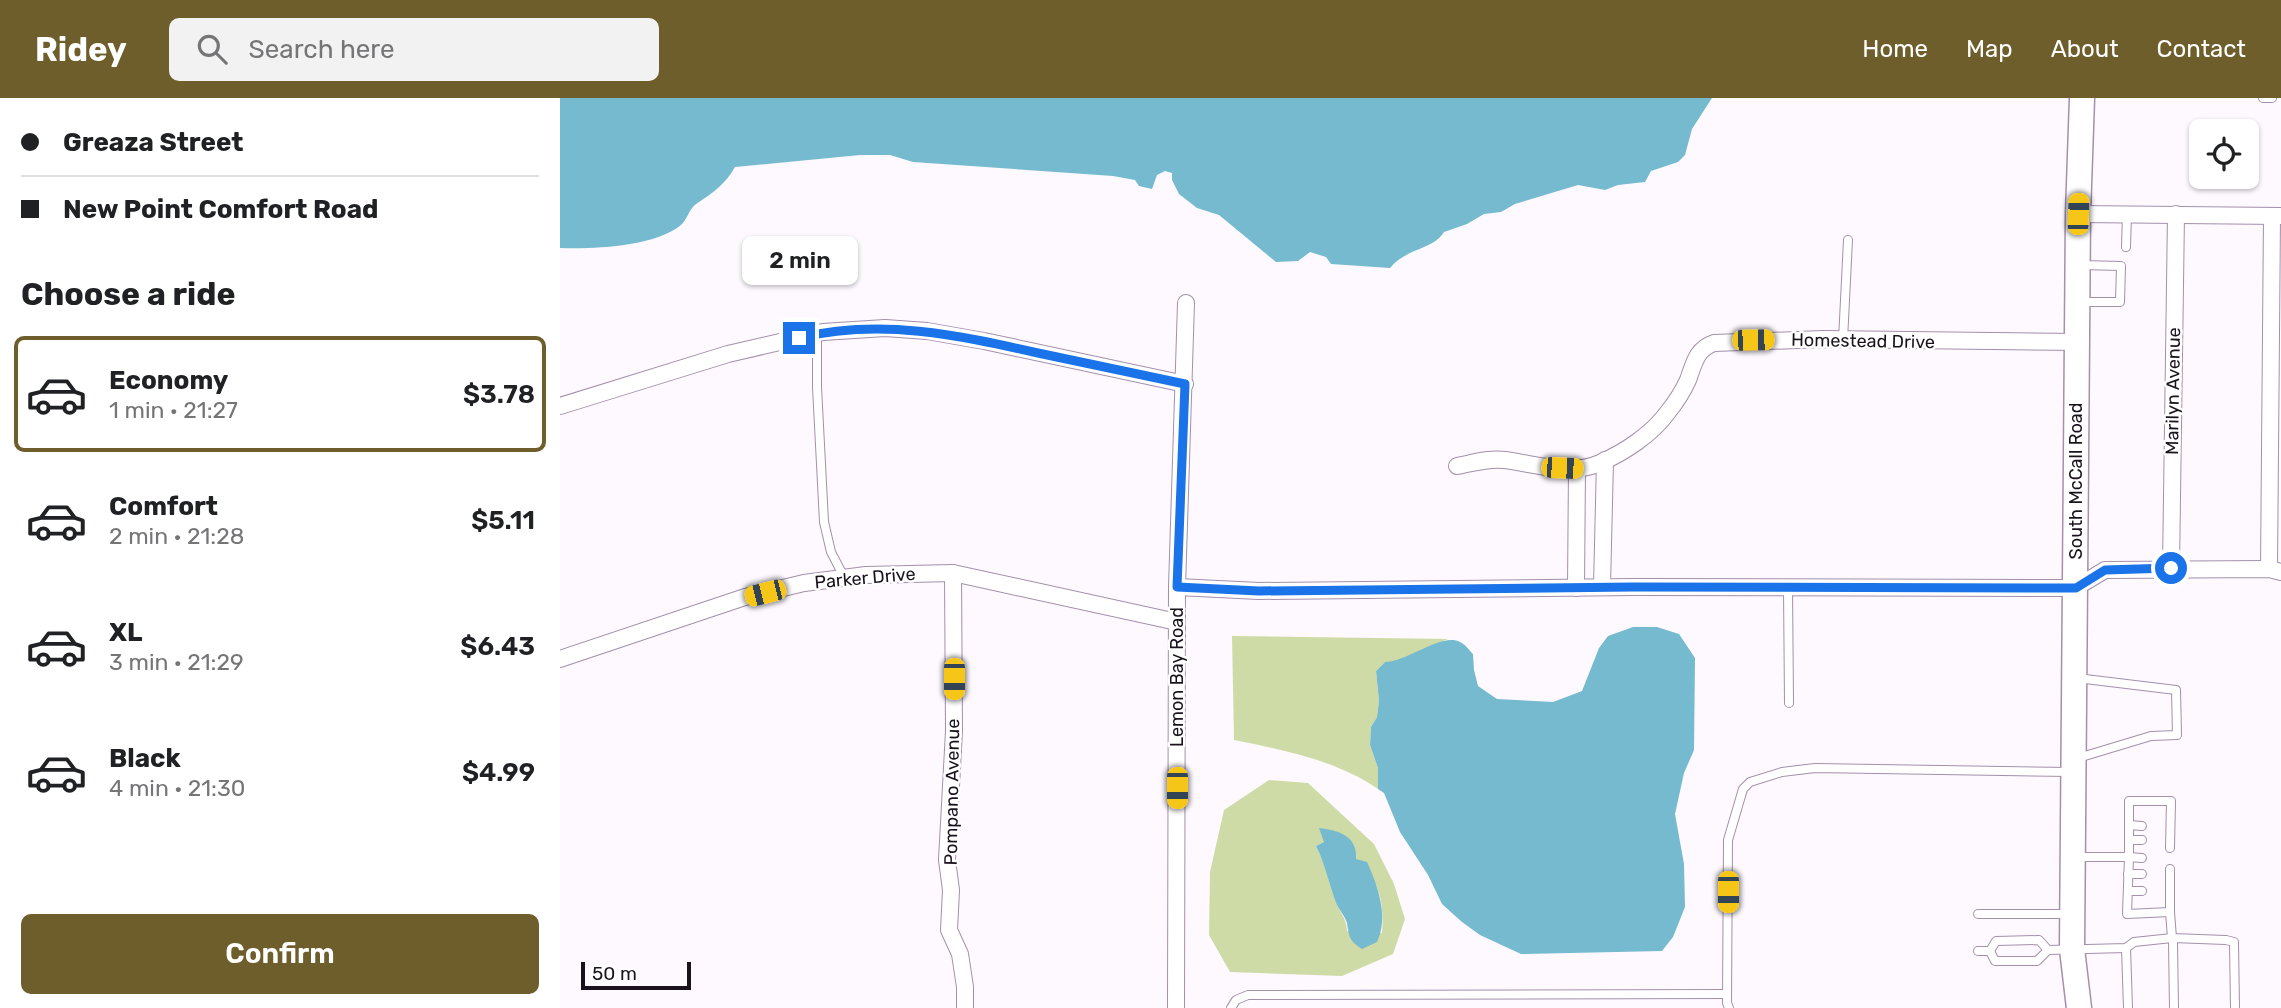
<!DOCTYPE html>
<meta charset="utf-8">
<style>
body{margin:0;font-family:Rubik,sans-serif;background:#f2f2f2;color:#202124;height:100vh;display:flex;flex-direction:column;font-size:26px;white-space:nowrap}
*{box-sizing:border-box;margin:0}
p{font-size:23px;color:#757577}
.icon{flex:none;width:38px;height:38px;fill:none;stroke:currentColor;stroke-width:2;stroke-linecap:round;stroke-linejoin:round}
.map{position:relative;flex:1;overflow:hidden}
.side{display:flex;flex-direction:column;background:#fff;width:560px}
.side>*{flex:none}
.top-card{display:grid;align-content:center;height:154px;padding:0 21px;background:#fff}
.controls{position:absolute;left:1629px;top:21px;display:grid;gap:14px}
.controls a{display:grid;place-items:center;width:70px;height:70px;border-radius:10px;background:#fff;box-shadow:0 2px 5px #0004;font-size:35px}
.scale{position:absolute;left:21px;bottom:18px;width:110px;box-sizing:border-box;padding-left:7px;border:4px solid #1a121d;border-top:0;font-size:19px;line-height:24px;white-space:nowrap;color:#1a121d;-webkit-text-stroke:5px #fff;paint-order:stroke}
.end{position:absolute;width:32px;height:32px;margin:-16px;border:9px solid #1a73e8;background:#fff;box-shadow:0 0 0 4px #fff}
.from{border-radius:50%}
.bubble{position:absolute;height:49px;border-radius:10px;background:#fff;box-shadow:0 2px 5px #0004;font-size:23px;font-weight:600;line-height:49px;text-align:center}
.car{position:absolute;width:21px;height:42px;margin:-21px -10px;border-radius:9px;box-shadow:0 0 5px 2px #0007;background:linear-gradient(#f5c518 24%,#345 0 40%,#f5c518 0 76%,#345 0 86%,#f5c518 0)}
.top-card b{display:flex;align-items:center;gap:24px;height:66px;font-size:26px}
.top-card b+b{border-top:2px solid #e0e0e0}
.top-card i{width:18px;height:18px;background:#202124}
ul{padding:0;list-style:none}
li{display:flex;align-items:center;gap:21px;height:116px;margin:0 14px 10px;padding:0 7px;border:4px solid transparent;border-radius:10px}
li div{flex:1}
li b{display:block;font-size:26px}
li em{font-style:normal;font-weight:600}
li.on{border-color:#6e5e2b}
li>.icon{width:63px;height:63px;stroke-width:1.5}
h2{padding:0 21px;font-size:32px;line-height:84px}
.action{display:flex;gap:14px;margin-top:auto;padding:14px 21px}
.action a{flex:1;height:80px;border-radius:10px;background:#6e5e2b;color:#fff;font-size:28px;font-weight:600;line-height:80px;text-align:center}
header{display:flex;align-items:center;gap:42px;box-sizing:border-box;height:98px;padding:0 35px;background:#6e5e2b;color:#fff}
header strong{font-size:33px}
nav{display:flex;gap:38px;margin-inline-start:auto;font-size:24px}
.search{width:490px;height:63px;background:#f2f2f2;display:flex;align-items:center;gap:18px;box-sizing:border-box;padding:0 24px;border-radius:10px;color:#757577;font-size:26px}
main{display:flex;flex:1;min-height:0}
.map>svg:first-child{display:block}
</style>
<header>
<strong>Ridey</strong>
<div class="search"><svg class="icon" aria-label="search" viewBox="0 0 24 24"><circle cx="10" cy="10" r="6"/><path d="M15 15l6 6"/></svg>Search here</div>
<nav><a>Home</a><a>Map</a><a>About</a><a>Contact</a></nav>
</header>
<main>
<section class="side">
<div class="top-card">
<b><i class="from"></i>Greaza Street</b>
<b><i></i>New Point Comfort Road</b>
</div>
<h2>Choose a ride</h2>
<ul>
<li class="on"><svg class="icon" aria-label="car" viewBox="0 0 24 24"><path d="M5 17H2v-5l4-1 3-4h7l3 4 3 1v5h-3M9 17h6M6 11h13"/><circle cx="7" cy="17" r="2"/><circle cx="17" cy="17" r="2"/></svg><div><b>Economy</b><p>1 min · 21:27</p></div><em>$3.78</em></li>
<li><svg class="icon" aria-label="car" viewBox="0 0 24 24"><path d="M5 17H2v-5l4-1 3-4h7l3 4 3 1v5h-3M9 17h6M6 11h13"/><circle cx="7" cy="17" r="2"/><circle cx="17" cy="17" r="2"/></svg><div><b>Comfort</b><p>2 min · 21:28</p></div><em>$5.11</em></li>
<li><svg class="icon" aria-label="car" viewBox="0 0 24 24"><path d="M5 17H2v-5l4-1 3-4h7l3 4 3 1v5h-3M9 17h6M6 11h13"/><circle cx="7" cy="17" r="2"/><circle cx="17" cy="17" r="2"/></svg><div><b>XL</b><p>3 min · 21:29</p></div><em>$6.43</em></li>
<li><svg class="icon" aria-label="car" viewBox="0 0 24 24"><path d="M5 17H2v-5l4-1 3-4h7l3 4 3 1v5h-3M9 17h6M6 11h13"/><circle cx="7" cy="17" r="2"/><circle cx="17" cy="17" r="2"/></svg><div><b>Black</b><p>4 min · 21:30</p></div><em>$4.99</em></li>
</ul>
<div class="action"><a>Confirm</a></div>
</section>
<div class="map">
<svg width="1721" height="910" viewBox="0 0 1721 910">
<rect width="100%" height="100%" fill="#fdf9ff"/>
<g fill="#cfdba6" fill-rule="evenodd">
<path d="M 672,538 L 888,541 L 835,564 L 825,564 L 816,573 L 819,603 L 817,619 L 811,629 L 810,647 L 818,670 L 818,691 C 776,662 723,652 674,642 Z"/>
<path d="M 709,682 L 748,685 L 814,746 L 834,786 L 845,821 L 833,856 L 782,878 L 670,874 L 649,837 L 650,774 L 664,712 ZM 764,744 C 807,767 826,781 822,835 L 787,833 C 787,820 779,814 775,802 C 769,784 765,766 756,748 Z"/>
</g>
<g fill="#75bacf">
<path d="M 0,0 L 1152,0 L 1132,31 L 1125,57 L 1118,64 L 1091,73 L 1085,84 L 1058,87 L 1045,92 L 1018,87 L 955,106 L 941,114 L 924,116 L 907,126 L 884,134 C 873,152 846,150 830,170 L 771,166 L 766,159 L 750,154 L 738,163 L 716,164 L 659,117 L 637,110 L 619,96 L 612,82 L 612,75 L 605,73 L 597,77 L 592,91 L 579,88 L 575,82 L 553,78 L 353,64 L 330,57 L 300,57 L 175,69 C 166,86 151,96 136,106 C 129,111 127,122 121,127 C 94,149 34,151 0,150 Z"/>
<path d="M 1073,529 L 1097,529 L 1119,536 L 1135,560 L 1134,652 L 1124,675 L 1115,716 L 1124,766 L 1125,809 L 1113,839 L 1102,853 L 961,856 L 920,837 L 902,824 L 882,806 L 868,777 L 840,734 L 824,695 L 818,691 L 818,670 L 810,647 L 811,629 L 817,619 L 819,603 L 816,573 L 825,564 C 847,564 882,534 900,544 C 905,546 909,552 913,556 L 914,572 L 918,588 L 937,601 L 993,604 L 1022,593 L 1039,550 L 1048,538 Z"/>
<path d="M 759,730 C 778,732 798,738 796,761 L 807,764 C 818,788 829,819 817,844 L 802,851 C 789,843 789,838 787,825 C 785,818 779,812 776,805 C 769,786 765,766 756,748 L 764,744 Z"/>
</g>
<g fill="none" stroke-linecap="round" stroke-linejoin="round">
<defs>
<g id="service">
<polyline points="1703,0 1712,0"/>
<polyline points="1566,149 1567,116"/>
<polyline points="1520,204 1560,204 1561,168 1521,167"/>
<polyline points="257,236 257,289 264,424 271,454 284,479"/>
<polyline points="1283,242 1288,142"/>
<polyline points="1228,490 1229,605"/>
<polyline points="1517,580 1616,592 1617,637 1591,638 1518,660"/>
<polyline points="1569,727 1582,728"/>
<polyline points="1569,742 1582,742"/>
<polyline points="1516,759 1569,759 1569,703 1611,703 1610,750"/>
<polyline points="1582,760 1569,759 1567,816 1610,814 1610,771"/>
<polyline points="1568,776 1582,776"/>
<polyline points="1568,793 1582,793"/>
<polyline points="1610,814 1612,840 1666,842 1674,844 1675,910"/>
<polyline points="1418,816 1509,816"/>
<polyline points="1566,850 1568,910"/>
<polyline points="1418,853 1430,853"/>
<polyline points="1430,853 1435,863 1477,863 1488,852 1566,850 1574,844 1612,840 1613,843 1614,910"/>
<polyline points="1430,853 1436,843 1479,842 1488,852"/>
<polyline points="671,910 676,902 688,897 1167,896"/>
<polyline points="1169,910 1167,905 1168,742 1183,691 1190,684 1222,674 1255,670 1511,674"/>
</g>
<g id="minor">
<polyline points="1518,116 1721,118"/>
<polyline points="0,308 168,256 263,234 325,230 367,233 424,243 625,286"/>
<path d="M 897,368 C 913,365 928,360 945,362 C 975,366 1011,378 1040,365 C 1065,354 1092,336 1108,314 C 1116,304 1123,293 1128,282 C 1134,266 1136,251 1154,245 L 1263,241 L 1517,244"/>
<polyline points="1611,470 1616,116"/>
<polyline points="1709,471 1712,118"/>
<polyline points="393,475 394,633 387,762 391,792 389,832 400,856 405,889 405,910"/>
<polyline points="617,489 699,493 1073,489 1515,490 1545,472 1709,471 1721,474"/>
<polyline points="1042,489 1045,362"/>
<polyline points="1016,490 1017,370"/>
<polyline points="0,561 185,499 244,485 306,477 393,475 617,524"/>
<polyline points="616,910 617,489 626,205"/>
</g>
<polyline id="primary" points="1519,910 1512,851 1518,116 1522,0"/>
</defs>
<use href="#service" stroke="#a48fac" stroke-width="10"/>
<use href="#minor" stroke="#a48fac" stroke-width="18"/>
<use href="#primary" stroke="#a48fac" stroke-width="27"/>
<use href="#service" stroke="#fff" stroke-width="8"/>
<use href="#minor" stroke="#fff" stroke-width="16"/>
<use href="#primary" stroke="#fff" stroke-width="24"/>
</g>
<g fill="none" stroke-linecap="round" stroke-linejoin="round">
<path stroke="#1a73e8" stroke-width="9" d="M 239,240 C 320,220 398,237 478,255 C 527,265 576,276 625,286 L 617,489 L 699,493 L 1073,489 L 1516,490 L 1545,472 L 1611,470"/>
</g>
<g text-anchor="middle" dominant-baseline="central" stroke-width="5" stroke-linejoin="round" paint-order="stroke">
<g font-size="18" fill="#1a121d" stroke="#fff">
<text transform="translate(1303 243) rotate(1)">Homestead Drive</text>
<text transform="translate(1613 293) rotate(-89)">Marilyn Avenue</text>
<text transform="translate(1516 383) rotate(-90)">South McCall Road</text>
<text transform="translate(305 480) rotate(-5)">Parker Drive</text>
<text transform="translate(617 579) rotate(-90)">Lemon Bay Road</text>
<text transform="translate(392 694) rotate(-89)">Pompano Avenue</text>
</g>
</g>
</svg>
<div class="controls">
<a><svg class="icon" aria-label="locate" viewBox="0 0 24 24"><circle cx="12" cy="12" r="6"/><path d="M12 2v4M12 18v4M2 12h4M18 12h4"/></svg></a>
</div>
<div class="scale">50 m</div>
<i class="end from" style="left:1611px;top:470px"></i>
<i class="end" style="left:239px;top:240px"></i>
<div class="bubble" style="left:182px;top:138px;width:116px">2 min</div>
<i class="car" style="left:1518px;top:116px;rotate:2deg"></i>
<i class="car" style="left:1193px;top:242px;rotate:89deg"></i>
<i class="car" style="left:1002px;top:370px;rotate:92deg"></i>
<i class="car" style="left:205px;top:495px;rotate:256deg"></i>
<i class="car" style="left:394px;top:581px;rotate:180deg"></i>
<i class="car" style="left:617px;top:690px;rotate:180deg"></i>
<i class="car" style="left:1168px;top:794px;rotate:180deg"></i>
</div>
</main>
